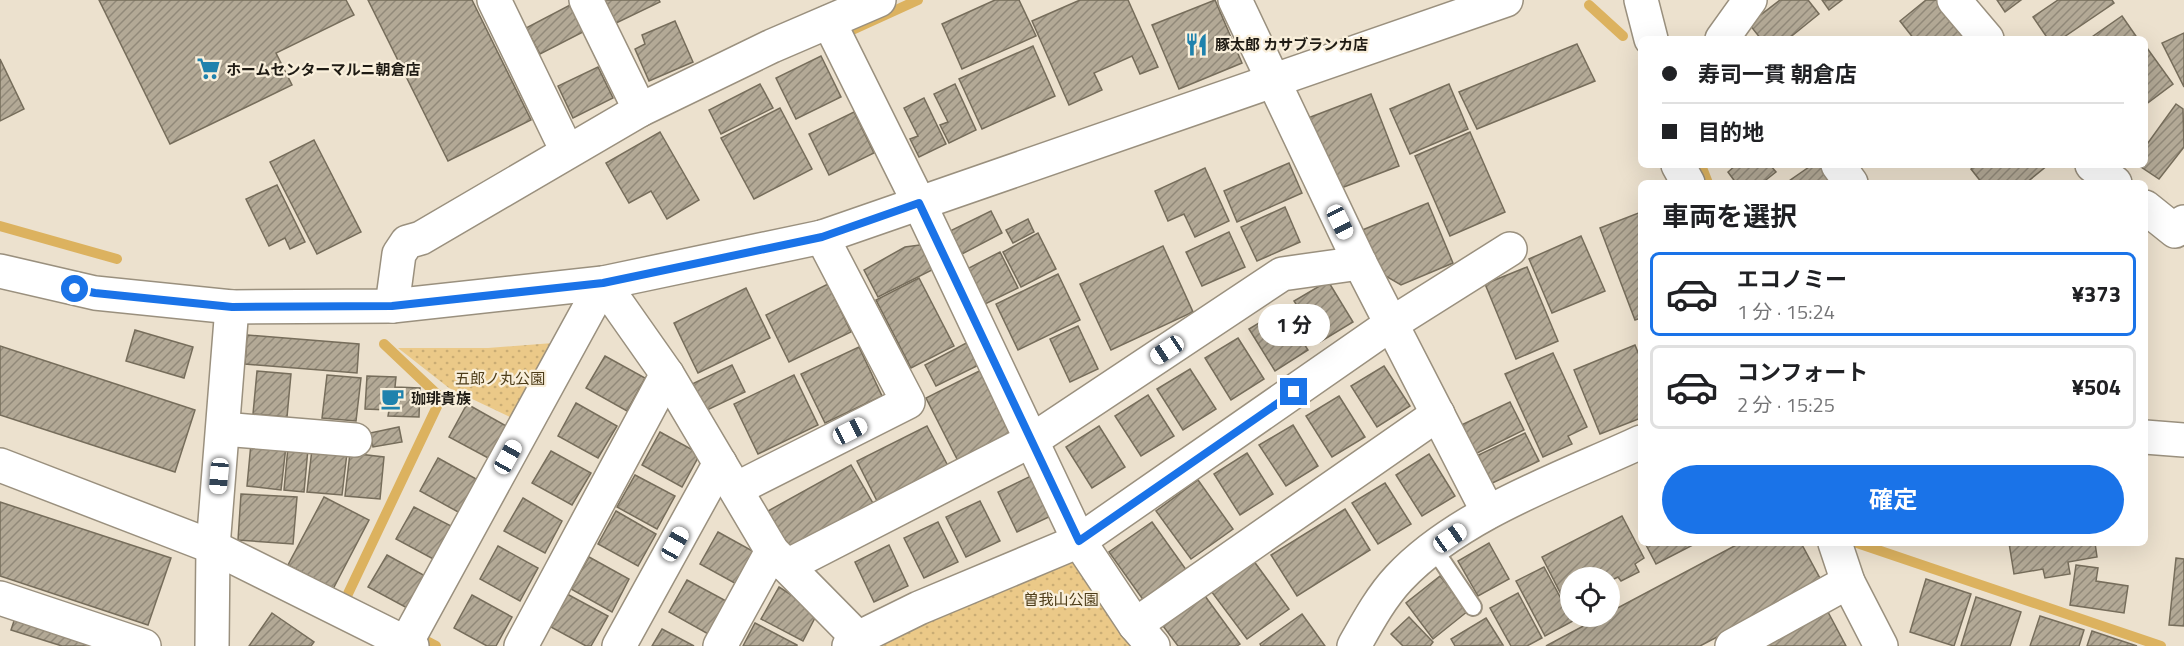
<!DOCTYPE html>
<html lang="ja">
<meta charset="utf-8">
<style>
body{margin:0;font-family:"Titillium Web","Noto Sans JP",sans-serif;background:#f2f2f2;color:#202124;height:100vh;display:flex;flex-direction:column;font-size:22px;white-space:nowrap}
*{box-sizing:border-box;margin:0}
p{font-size:20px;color:#757577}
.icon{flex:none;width:33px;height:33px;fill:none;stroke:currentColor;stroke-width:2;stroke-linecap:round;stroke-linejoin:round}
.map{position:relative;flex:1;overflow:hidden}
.sheet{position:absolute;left:1638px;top:180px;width:510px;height:366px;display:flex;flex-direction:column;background:#fff;border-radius:9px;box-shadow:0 6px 24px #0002}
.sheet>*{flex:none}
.hud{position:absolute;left:1638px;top:36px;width:510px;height:132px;border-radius:9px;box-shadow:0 6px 24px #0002;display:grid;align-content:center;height:132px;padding:0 24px;background:#fff}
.controls{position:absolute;left:1560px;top:567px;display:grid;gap:12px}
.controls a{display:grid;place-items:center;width:60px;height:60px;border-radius:50%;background:#fff;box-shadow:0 6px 24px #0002;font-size:30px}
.end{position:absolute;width:27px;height:27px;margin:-14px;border:8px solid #1a73e8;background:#fff;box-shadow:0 0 0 3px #fff}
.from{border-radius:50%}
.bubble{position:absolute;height:42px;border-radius:21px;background:#fff;box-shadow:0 6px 24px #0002;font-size:20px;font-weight:700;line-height:42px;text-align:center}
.car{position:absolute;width:18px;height:36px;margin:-18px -9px;border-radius:8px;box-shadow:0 0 4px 2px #0007;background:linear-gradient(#fff 24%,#345 0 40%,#fff 0 76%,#345 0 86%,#fff 0)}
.hud b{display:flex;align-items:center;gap:21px;height:57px;font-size:22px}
.hud b+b{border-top:2px solid #e0e0e0}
.hud i{width:15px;height:15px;background:#202124}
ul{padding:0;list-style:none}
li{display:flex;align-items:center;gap:18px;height:84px;margin:0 12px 9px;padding:0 12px;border:3px solid #e0e0e0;border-radius:9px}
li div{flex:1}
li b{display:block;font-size:22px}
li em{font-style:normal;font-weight:700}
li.active{border-color:#1a73e8}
li>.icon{width:54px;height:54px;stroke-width:1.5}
h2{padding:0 24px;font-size:27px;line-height:72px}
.button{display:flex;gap:12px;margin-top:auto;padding:12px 24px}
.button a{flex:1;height:69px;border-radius:36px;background:#1a73e8;color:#fff;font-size:24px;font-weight:700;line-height:69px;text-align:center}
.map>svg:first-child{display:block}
</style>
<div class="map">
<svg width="2184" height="646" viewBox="0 0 2184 646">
<defs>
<pattern id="green-dots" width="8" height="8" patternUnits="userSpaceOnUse" patternTransform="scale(1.5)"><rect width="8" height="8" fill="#ebc988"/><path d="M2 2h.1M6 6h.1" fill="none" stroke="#c9ac74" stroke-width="1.8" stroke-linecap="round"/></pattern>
<pattern id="building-hatch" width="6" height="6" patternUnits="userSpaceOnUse" patternTransform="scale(1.5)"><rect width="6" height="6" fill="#b3a996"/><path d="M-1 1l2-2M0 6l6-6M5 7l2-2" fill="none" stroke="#918979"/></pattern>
</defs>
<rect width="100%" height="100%" fill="#ece1ce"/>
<g fill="url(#green-dots)">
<polygon points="553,343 514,419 449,388 398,348 488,348"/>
<polygon points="1079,541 1153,646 849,646"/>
</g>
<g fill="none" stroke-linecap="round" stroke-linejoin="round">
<g stroke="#dcb25f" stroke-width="10">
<polyline points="1589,5 1623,36"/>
<polyline points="839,36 918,0"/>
<polyline points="1701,165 1708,183"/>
<polyline points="0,226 117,259"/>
<polyline points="1857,543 2161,646"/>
<polyline points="353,604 345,600 441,398 384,344"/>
<polyline points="415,635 436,646"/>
</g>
</g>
<g fill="url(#building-hatch)" stroke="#766d5b" stroke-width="1.5">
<polygon points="99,0 346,0 354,15 276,53 292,85 170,144"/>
<polygon points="368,0 472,0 531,120 448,161"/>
<polygon points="600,0 659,0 660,2 612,25"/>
<polygon points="995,0 1019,0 1036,36 962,69 942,24"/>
<polygon points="1080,0 1128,0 1158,67 1140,74 1132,56 1094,73 1102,90 1069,105 1032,21"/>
<polygon points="1215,0 1242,63 1179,89 1152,25"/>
<polygon points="1780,0 1808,0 1819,14 1788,39 1761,39 1749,24"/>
<polygon points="1822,0 1842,0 1829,10"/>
<polygon points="1926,0 1940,0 1966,33 1958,39 1914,39 1900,21"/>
<polygon points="1997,0 2021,0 2005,12"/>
<polygon points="2058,0 2112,0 2114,3 2061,39 2048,39 2033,17"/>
<polygon points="572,4 585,31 540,54 526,28"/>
<polygon points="2122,16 2138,39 2089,39"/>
<polygon points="675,21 693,62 649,81 635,49 645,44 642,35"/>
<polygon points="2184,33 2184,87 2162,43"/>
<polygon points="1577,44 1595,81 1477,129 1459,92"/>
<polygon points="1033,46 1055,96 982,129 959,79"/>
<polygon points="2147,48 2173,84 2145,105 2145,49"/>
<polygon points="821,56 841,97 796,119 776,78"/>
<polygon points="0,59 24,109 0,121"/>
<polygon points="598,67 613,98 573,118 558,86"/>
<polygon points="760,84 773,108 721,134 709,110"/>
<polygon points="955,84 976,130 949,143 940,125 948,122 934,94"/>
<polygon points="1449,84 1468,129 1410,154 1390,109"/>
<polygon points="1371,94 1399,166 1336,190 1308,118"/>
<polygon points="924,98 946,144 919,157 910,139 918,136 904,108"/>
<polygon points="2176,104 2183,109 2184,147 2159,179 2138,165 2145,165 2145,147"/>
<polygon points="780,108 812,169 754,199 721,138"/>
<polygon points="854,112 874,153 829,175 809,134"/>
<polygon points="660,132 699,200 667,219 651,191 629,203 606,163"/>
<polygon points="1470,132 1505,212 1450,236 1415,156"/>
<polygon points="314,140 361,232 317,254 270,162"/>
<polygon points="1289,163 1302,193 1237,222 1224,191"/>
<polygon points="1736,165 1770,165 1776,172 1762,183 1736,183 1728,172"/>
<polygon points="1812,165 1819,165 1832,183 1786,183"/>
<polygon points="1976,165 2048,165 2026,183 1982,183 1971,169"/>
<polygon points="1205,168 1229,221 1195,237 1184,214 1168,221 1155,191"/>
<polygon points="277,185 305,242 290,249 285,238 269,246 246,199"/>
<polygon points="1428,203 1453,263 1401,285 1377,271 1360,231"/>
<polygon points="1285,207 1300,242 1257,261 1241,227"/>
<polygon points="991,211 1002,233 962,254 950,231"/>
<polygon points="1641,212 1641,318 1635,320 1600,228"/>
<polygon points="1028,219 1034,232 1013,243 1006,230"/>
<polygon points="1229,232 1245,267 1202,286 1186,252"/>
<polygon points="1038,233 1056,269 1021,287 1003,252"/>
<polygon points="1581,236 1605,291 1552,313 1529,259"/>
<polygon points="927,244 938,267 878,297 864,270 905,247"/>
<polygon points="1163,246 1193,312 1111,350 1080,284"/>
<polygon points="1000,252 1018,288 983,305 965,270"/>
<polygon points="1527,267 1558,341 1516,359 1485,284"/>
<polygon points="1058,274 1080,320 1018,350 996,304"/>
<polygon points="919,278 954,346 911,368 876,300"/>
<polygon points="1328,281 1353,322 1320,342 1294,301"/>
<polygon points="828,284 851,332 789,362 766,315"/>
<polygon points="746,288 770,338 698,373 674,323"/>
<polygon points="1282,309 1308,350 1275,371 1249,329"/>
<polygon points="1078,326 1098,369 1070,382 1050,339"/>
<polygon points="135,330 193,347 184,378 126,361"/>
<polygon points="247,335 359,344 357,373 245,364"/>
<polygon points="1238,338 1264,379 1231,400 1205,358"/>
<polygon points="970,341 981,364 936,386 925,365"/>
<polygon points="1635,345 1641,360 1641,418 1600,434 1574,370"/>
<polygon points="0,346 195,410 175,472 0,415"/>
<polygon points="859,347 882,396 825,423 801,374"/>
<polygon points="1553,353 1587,427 1568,436 1572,444 1543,457 1505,374"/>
<polygon points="605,356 645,378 627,411 586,388"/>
<polygon points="732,365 745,392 705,411 692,384"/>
<polygon points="989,366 1021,429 958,461 926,398"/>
<polygon points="1384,366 1410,406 1377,427 1351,386"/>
<polygon points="1190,369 1216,409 1183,430 1157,389"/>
<polygon points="257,371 291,374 287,417 253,414"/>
<polygon points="327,375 361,378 356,421 322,418"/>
<polygon points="794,375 818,425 758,454 734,404"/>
<polygon points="367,376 396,377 395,387 420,388 419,417 388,416 389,410 365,409"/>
<polygon points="1148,395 1174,436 1141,456 1115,416"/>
<polygon points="1339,396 1365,437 1332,457 1306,416"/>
<polygon points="1510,402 1524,430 1471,456 1457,427"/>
<polygon points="576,403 617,426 598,458 558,436"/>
<polygon points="467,404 508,427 490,459 449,437"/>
<polygon points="1293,425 1318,466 1286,486 1259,445"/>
<polygon points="927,426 948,466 878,503 857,461"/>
<polygon points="1099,426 1125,467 1092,488 1066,447"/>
<polygon points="399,427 402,442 373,447 370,433"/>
<polygon points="660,432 700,454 682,487 642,465"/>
<polygon points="1525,433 1539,461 1486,486 1472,458"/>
<polygon points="251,443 286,446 281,490 247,486"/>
<polygon points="288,447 308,449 304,492 284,490"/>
<polygon points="312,449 347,453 342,495 307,492"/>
<polygon points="551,451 591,473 572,505 532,483"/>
<polygon points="350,453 384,457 380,499 345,496"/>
<polygon points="1247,453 1273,494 1240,515 1214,474"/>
<polygon points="1429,454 1455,496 1422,516 1396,475"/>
<polygon points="438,458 478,480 460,513 420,491"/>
<polygon points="851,465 874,505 790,551 768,511"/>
<polygon points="635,475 675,496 657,529 617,507"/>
<polygon points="1031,476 1051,516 1017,532 998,492"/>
<polygon points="1198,480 1233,529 1191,559 1156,511"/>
<polygon points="1385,483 1411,524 1378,544 1352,503"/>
<polygon points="241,494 297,497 293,544 238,540"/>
<polygon points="324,497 369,520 333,589 288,565"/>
<polygon points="523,498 562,521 545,553 504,531"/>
<polygon points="980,501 1000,541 966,557 946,517"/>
<polygon points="0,502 171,558 148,625 0,576"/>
<polygon points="414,507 455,528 437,561 396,539"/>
<polygon points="1345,509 1370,550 1297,596 1271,555"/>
<polygon points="616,511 656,534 638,566 598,544"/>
<polygon points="1622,516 1644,558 1635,564 1639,572 1621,581 1618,577 1610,581 1610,578 1570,578 1570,604 1567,606 1542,557"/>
<polygon points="938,522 958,562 924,578 904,538"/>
<polygon points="1152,522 1187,571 1144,601 1109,552"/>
<polygon points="718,532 758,554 740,586 700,564"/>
<polygon points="1489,543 1509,579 1478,596 1458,561"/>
<polygon points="1645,543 1692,543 1693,545 1656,564"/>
<polygon points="1740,543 1801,543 1822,582 1700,646 1546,646 1602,616 1610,616 1610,612"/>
<polygon points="2009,543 2095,543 2097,557 2068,562 2070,574 2045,578 2043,569 2014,574"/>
<polygon points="889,545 908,586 874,602 855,562"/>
<polygon points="498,546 538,568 520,601 480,579"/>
<polygon points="387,555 427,577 409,609 368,587"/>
<polygon points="589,557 629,579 612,612 571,589"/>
<polygon points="2176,558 2184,559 2184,626 2169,625"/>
<polygon points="1253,560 1289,609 1247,639 1211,591"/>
<polygon points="2076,565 2098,568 2096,581 2128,586 2124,613 2070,605"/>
<polygon points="1544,567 1573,621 1545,636 1516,581"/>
<polygon points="1440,576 1468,611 1433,639 1406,603"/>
<polygon points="1926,579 1971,594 1954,646 1910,632"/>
<polygon points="687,580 728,602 710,635 669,612"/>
<polygon points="779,587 818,612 803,641 761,619"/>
<polygon points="1610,587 1615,598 1610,601"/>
<polygon points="1518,593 1542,638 1527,646 1511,646 1490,608"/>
<polygon points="567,594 608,616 591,646 586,646 549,626"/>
<polygon points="472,595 512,617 496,646 487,646 454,628"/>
<polygon points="1205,596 1240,644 1237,646 1178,646 1163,626"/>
<polygon points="1976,597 2021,612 2010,646 1961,646"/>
<polygon points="1828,612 1846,646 1765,646"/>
<polygon points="272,613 314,642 311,646 249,646"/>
<polygon points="1302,614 1325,646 1261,646 1260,644"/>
<polygon points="16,615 110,646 62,646 11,630"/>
<polygon points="2040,616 2084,630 2079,646 2030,646"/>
<polygon points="1409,617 1433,642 1430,646 1403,646 1391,634"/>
<polygon points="1486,618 1503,645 1455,646 1451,639"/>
<polygon points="755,623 797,645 797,646 743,646"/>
<polygon points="662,629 694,646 652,646"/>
<polygon points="2092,631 2137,646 2087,646"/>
</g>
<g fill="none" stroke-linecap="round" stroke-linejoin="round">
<defs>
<polyline id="lane" points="1434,549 1473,607"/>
<g id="street">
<polyline points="494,0 567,151"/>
<polyline points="586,0 640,110"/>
<polyline points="1235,0 1360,263 1488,512"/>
<polyline points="1641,0 1651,39"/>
<polyline points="1954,0 1987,39"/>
<polyline points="829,22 919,203 1079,541 1135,625 1153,646"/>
<polyline points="1722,39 1750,0"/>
<polyline points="1678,165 1688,183"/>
<polyline points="1838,165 1851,183"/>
<polyline points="2092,165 2115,183"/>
<polyline points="2145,207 2175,231 2184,222"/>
<polyline points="392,306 399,254 407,242 421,238 640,110 772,46 879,0"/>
<polyline points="223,429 355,440"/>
<polyline points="2145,437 2184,440"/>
<polyline points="0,465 213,547 412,646"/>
<polyline points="736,489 908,402 822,237"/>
<polyline points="1835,543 1848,582 1881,646"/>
<polyline points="787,566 1034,439 1282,274 1360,263"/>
<polyline points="0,598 144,646"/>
<polyline points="1135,625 1438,414"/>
<polyline points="406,643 603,283 667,374 772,551 858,638"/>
<polyline points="212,646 213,547 232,307"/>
<polyline points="521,646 667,374"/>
<polyline points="619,646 720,463"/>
<polyline points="720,646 772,551"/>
<polyline points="849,646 858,638 919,608 1079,541 1391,324 1510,249"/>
<path d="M 1354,646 C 1367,623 1381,597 1399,578 C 1459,514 1563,478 1641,442"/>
<polyline points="1732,646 1848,582"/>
</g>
<polyline id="secondary" points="0,271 95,293 232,307 392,306 603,283 822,237 1506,0"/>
</defs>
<use href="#lane" stroke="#9a907e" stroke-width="20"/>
<use href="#street" stroke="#9a907e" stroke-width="36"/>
<use href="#secondary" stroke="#9a907e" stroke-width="36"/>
<use href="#lane" stroke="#fff" stroke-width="16"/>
<use href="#street" stroke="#fff" stroke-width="33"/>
<use href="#secondary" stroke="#fff" stroke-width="33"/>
</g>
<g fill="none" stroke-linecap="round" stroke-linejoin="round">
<polyline stroke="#1a73e8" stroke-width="8" points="75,289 95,293 232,307 392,306 603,283 822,237 919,203 1079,541 1294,392"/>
</g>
<defs>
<symbol id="restaurant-bare" viewBox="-9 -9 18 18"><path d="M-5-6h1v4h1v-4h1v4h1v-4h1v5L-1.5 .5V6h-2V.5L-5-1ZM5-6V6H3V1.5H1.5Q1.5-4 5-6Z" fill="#1f82ad" stroke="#f9efdb" stroke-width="2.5" paint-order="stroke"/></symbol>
<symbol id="supermarket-bare" viewBox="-9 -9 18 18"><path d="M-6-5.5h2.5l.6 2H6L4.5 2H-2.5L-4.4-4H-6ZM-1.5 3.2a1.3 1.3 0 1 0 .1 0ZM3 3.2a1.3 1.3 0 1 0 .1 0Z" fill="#1f82ad" stroke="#f9efdb" stroke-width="2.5" paint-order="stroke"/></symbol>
<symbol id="cafe-bare" viewBox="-9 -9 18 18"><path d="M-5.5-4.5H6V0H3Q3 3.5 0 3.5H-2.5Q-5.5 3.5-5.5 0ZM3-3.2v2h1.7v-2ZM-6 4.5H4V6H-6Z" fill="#1f82ad" stroke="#f9efdb" stroke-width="2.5" paint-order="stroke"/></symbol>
</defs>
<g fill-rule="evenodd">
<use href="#restaurant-bare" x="1180" y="28" width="33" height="33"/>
<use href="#supermarket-bare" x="192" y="52" width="33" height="33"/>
<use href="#cafe-bare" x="376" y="382" width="33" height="33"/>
</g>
<g text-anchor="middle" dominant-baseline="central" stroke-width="4.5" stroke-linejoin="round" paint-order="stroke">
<g font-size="15" font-weight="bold" fill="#1f1b14" stroke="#f9efdb" text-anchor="start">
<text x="1215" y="44">豚太郎 カサブランカ店</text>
<text x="226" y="69">ホームセンターマルニ朝倉店</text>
<text x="411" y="398">珈琲貴族</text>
</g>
<g font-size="15" fill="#4d3c18" stroke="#f9efdb">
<text x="500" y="378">五郎ノ丸公園</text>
<text x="1061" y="599">曽我山公園</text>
</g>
</g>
</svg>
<div class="controls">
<a><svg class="icon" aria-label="locate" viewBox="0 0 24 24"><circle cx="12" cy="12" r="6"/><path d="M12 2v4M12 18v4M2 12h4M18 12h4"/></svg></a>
</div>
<i class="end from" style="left:75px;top:289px"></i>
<i class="end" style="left:1294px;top:392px"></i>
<div class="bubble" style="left:1258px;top:304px;width:72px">1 分</div>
<i class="car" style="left:1340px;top:222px;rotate:154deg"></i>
<i class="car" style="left:1167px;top:350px;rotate:236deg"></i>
<i class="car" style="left:850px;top:431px;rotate:63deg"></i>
<i class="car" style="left:508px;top:457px;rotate:29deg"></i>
<i class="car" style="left:219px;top:476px;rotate:185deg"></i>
<i class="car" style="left:1450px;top:538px;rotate:55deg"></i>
<i class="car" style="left:675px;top:544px;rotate:29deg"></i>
<div class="hud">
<b><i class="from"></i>寿司一貫 朝倉店</b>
<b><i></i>目的地</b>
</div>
<section class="sheet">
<h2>車両を選択</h2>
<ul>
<li class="active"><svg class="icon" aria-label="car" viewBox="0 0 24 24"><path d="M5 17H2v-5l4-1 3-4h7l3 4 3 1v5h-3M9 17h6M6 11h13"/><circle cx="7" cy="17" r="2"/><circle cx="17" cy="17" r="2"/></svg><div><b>エコノミー</b><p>1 分 · 15:24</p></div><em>¥373</em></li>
<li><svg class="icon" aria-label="car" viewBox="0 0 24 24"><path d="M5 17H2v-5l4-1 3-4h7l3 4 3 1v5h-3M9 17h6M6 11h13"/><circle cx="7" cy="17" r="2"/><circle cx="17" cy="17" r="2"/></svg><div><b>コンフォート</b><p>2 分 · 15:25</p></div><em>¥504</em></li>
</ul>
<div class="button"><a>確定</a></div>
</section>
</div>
